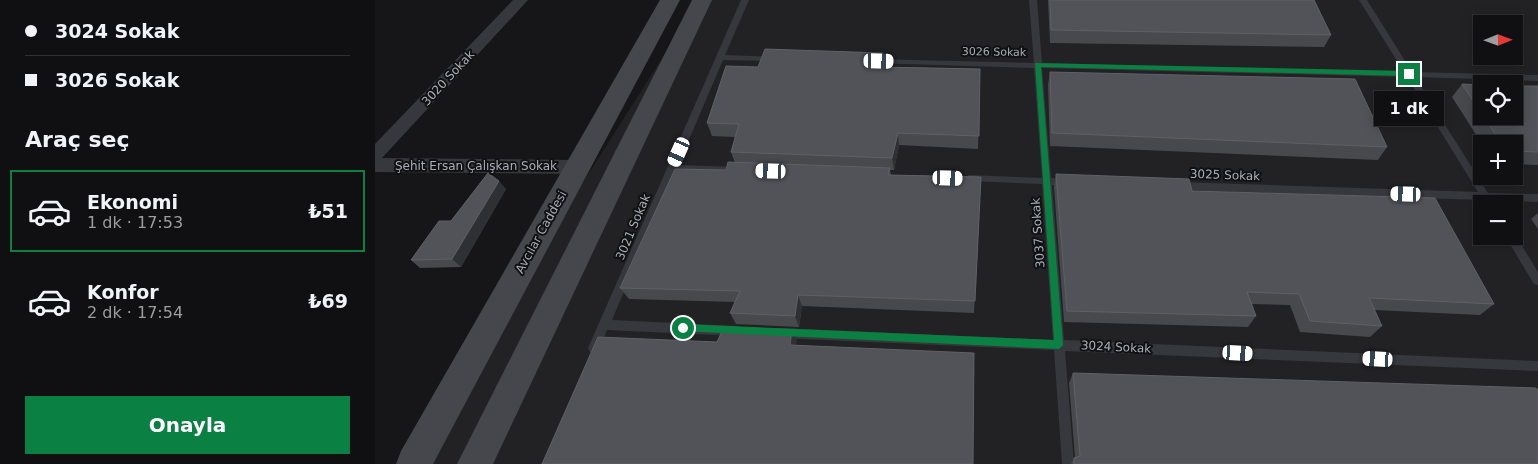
<!DOCTYPE html>
<html lang="tr">
<meta charset="utf-8">
<style>
body{margin:0;font-family:"DejaVu Sans",sans-serif;background:#19191b;color:#f1f3f6;height:100vh;display:flex;flex-direction:column;font-size:19px;white-space:nowrap}
*{box-sizing:border-box;margin:0}
p{font-size:16px;color:#9c9d9f}
.icon{flex:none;width:28px;height:28px;fill:none;stroke:currentColor;stroke-width:2;stroke-linecap:round;stroke-linejoin:round}
.map{position:relative;flex:1;overflow:hidden}
.drawer{display:flex;flex-direction:column;background:#101012;width:375px}
.drawer>*{flex:none}
.guide{display:grid;align-content:center;height:110px;padding:0 25px;background:#101012}
.needle{width:32px;rotate:89deg}
.fabs{position:absolute;left:1098px;top:15px;display:grid;gap:10px}
.fabs a{display:grid;place-items:center;width:50px;height:50px;border-radius:0px;background:#101012;box-shadow:0 2px 12px #0003,0 0 0 1px #303032;font-size:25px}
.end{position:absolute;width:22px;height:22px;margin:-11px;border:6px solid #0b8043;background:#fff;box-shadow:0 0 0 2px #fff}
.from{border-radius:50%}
.bubble{position:absolute;height:35px;border-radius:0px;background:#101012;box-shadow:0 2px 12px #0003,0 0 0 1px #303032;font-size:16px;font-weight:700;line-height:35px;text-align:center}
.car{position:absolute;width:15px;height:30px;margin:-15px -8px;border-radius:6px;box-shadow:0 0 4px 1px #0007;background:linear-gradient(#fff 24%,#345 0 40%,#fff 0 76%,#345 0 86%,#fff 0)}
.guide b{display:flex;align-items:center;gap:18px;height:48px;font-size:19px}
.guide b+b{border-top:1px solid #303032}
.guide i{width:12px;height:12px;background:#f1f3f6}
ul{padding:0;list-style:none}
li{display:flex;align-items:center;gap:15px;height:82px;margin:0 10px 8px;padding:0 15px;border:2px solid transparent;border-radius:0px}
li div{flex:1}
li b{display:block;font-size:19px}
li em{font-style:normal;font-weight:700}
li.selected{border-color:#0b8043}
li>.icon{width:45px;height:45px;stroke-width:1.5}
h2{padding:0 25px;font-size:22px;line-height:60px}
.cta{display:flex;gap:10px;margin-top:auto;padding:10px 25px}
.cta a{flex:1;height:58px;border-radius:0px;background:#0b8043;color:#fff;font-size:20px;font-weight:700;line-height:58px;text-align:center}
main{display:flex;flex:1;min-height:0}
.map>svg:first-child{display:block}
</style>
<main>
<section class="drawer">
<div class="guide">
<b><i class="from"></i>3024 Sokak</b>
<b><i></i>3026 Sokak</b>
</div>
<h2>Araç seç</h2>
<ul>
<li class="selected"><svg class="icon" aria-label="car" viewBox="0 0 24 24"><path d="M5 17H2v-5l4-1 3-4h7l3 4 3 1v5h-3M9 17h6M6 11h13"/><circle cx="7" cy="17" r="2"/><circle cx="17" cy="17" r="2"/></svg><div><b>Ekonomi</b><p>1 dk · 17:53</p></div><em>₺51</em></li>
<li><svg class="icon" aria-label="car" viewBox="0 0 24 24"><path d="M5 17H2v-5l4-1 3-4h7l3 4 3 1v5h-3M9 17h6M6 11h13"/><circle cx="7" cy="17" r="2"/><circle cx="17" cy="17" r="2"/></svg><div><b>Konfor</b><p>2 dk · 17:54</p></div><em>₺69</em></li>
</ul>
<div class="cta"><a>Onayla</a></div>
</section>
<div class="map">
<svg width="1163" height="464" viewBox="0 0 1163 464">
<rect width="100%" height="100%" fill="#161618"/>
<path fill="#222225" fill-rule="evenodd" d="M 324,0 L 1163,0 L 1163,464 L 29,464 ZM 1106,24 L 1139,24 L 1139,56 L 1106,56 ZM 1106,84 L 1139,84 L 1139,116 L 1106,116 ZM 1106,144 L 1139,144 L 1139,176 L 1106,176 ZM 1106,204 L 1139,204 L 1139,236 L 1106,236 Z"/>
<g fill="none" stroke-linecap="round" stroke-linejoin="round">
<g fill="#37383d" fill-rule="evenodd">
<polygon points="366,0 374,0 350,55 400,57 404,59 400,61 348,60 303,165 362,167 367,170 362,173 300,171 237,320 361,326 365,327 367,331 365,335 361,336 232,330 223,352 219,353 215,352 213,348"/>
<polygon points="654,0 662,0 667,63 1029,72 984,0 992,0 1037,72 1163,75 1163,81 1040,77 1113,193 1163,194 1163,202 1118,200 1120,204 1110,204 1107,200 804,190 799,186 804,182 1103,192 1032,77 667,68 676,178 692,179 697,182 692,185 677,185 689,340 1163,361 1163,371 690,351 699,464 687,464 679,350 405,338 401,337 399,333 401,329 405,328 678,340 667,184 594,181 589,178 594,175 667,178 659,68 497,63 493,61 497,59 659,63"/>
<polygon points="1139,233 1163,272 1163,285 1159,284 1130,236 1139,236"/>
</g>
<polygon fill="#37383d" fill-rule="evenodd" points="138,0 153,0 7,158 202,160 208,162 211,167 208,172 202,174 0,172 0,144"/>
<g fill="#45474d" fill-rule="evenodd">
<polygon points="285,0 305,0 58,464 21,464 26,451"/>
<polygon points="317,0 337,0 118,464 82,464"/>
</g>
</g>
<g fill="#47494d">
<polygon points="673,0 939,0 956,35 949,47 675,43"/>
<polygon points="508,53 509,67 605,69 603,149 524,145 519,170 515,170 516,175 606,177 599,313 427,306 424,327 361,324 355,313 360,302 254,299 245,288 351,170 360,163 356,152 360,137 337,136 332,123 383,67"/>
<polygon points="675,72 1012,147 1003,160 675,146 673,85"/>
<polygon points="1087,84 1106,85 1106,116 1139,116 1163,86 1163,165 1139,164 1139,144 1107,144 1077,97"/>
<polygon points="681,174 817,191 1119,304 1105,315 999,310 1007,326 995,337 925,332 915,305 877,304 881,316 873,327 689,322 679,187"/>
<polygon points="131,189 86,267 45,268 36,260 76,221"/>
<polygon points="1163,213 1163,229 1156,219"/>
<polygon points="698,373 1163,464 696,464 699,458 700,457 694,383"/>
</g>
<g fill="#2f3033">
<polygon points="508,53 509,66 506,79 504,67"/>
<polygon points="523,133 524,145 519,170 517,158"/>
<polygon points="124,181 131,189 86,267 77,259"/>
<polygon points="423,295 427,306 424,327 420,316"/>
<polygon points="417,330 422,340 419,356 415,345"/>
</g>
<g fill="#525359" stroke="#5f6168">
<polygon points="675,0 939,0 956,35 676,30"/>
<polygon points="390,49 508,53 504,67 605,69 604,136 523,133 517,158 356,152 364,124 332,123 351,66 383,67"/>
<polygon points="675,72 980,79 1012,147 677,133"/>
<polygon points="1087,84 1106,85 1106,113"/>
<polygon points="1139,86 1163,86 1163,152 1139,151 1139,144 1127,144 1108,116 1139,116"/>
<polygon points="353,162 515,168 513,175 606,177 600,301 423,295 420,316 355,313 365,291 245,288 300,169 351,170"/>
<polygon points="113,173 124,181 77,259 36,260 64,221 76,221"/>
<polygon points="681,174 814,179 817,191 1060,198 1119,304 994,298 1007,326 935,321 924,294 872,292 881,316 692,311"/>
<polygon points="349,327 417,330 415,345 599,353 598,464 167,464 223,337 342,342"/>
<polygon points="698,373 1161,388 1163,391 1163,464 699,464 699,458 705,456"/>
</g>
<polygon fill="#0b8043" points="660,63 1034,71 1038,74 1034,76 666,67 688,345 684,349 305,331 305,326 308,324 679,340"/>
<g text-anchor="middle" dominant-baseline="central" stroke-width="4" stroke-linejoin="round" paint-order="stroke">
<g font-size="11" fill="#a8adb8" stroke="#111113">
<text transform="translate(619 52) rotate(1)">3026 Sokak</text>
</g>
<g font-size="12" fill="#a8adb8" stroke="#111113">
<text transform="translate(73 78) rotate(-47)">3020 Sokak</text>
<text x="101" y="166">Şehit Ersan Çalışkan Sokak</text>
<text transform="translate(850 175) rotate(2)">3025 Sokak</text>
<text transform="translate(258 227) rotate(-67)">3021 Sokak</text>
<text transform="translate(166 232) rotate(-61)">Avcılar Caddesi</text>
<text transform="translate(663 233) rotate(-94)">3037 Sokak</text>
<text transform="translate(741 347) rotate(3)">3024 Sokak</text>
</g>
</g>
</svg>
<div class="fabs">
<a><svg class="needle" viewBox="-14 -14 28 28"><path d="M0-13l5 13h-10z" fill="#e53935"/><path d="M0 13l5-13h-10z" fill="#9c9d9f"/></svg></a>
<a><svg class="icon" aria-label="locate" viewBox="0 0 24 24"><circle cx="12" cy="12" r="6"/><path d="M12 2v4M12 18v4M2 12h4M18 12h4"/></svg></a>
<a>+</a>
<a>−</a>
</div>
<i class="end from" style="left:308px;top:328px"></i>
<i class="end" style="left:1034px;top:74px"></i>
<div class="bubble" style="left:999px;top:91px;width:70px">1 dk</div>
<i class="car" style="left:504px;top:61px;rotate:91deg"></i>
<i class="car" style="left:304px;top:152px;rotate:204deg"></i>
<i class="car" style="left:396px;top:171px;rotate:272deg"></i>
<i class="car" style="left:573px;top:178px;rotate:92deg"></i>
<i class="car" style="left:1031px;top:194px;rotate:272deg"></i>
<i class="car" style="left:863px;top:353px;rotate:93deg"></i>
<i class="car" style="left:1003px;top:359px;rotate:273deg"></i>
</div>
</main>
